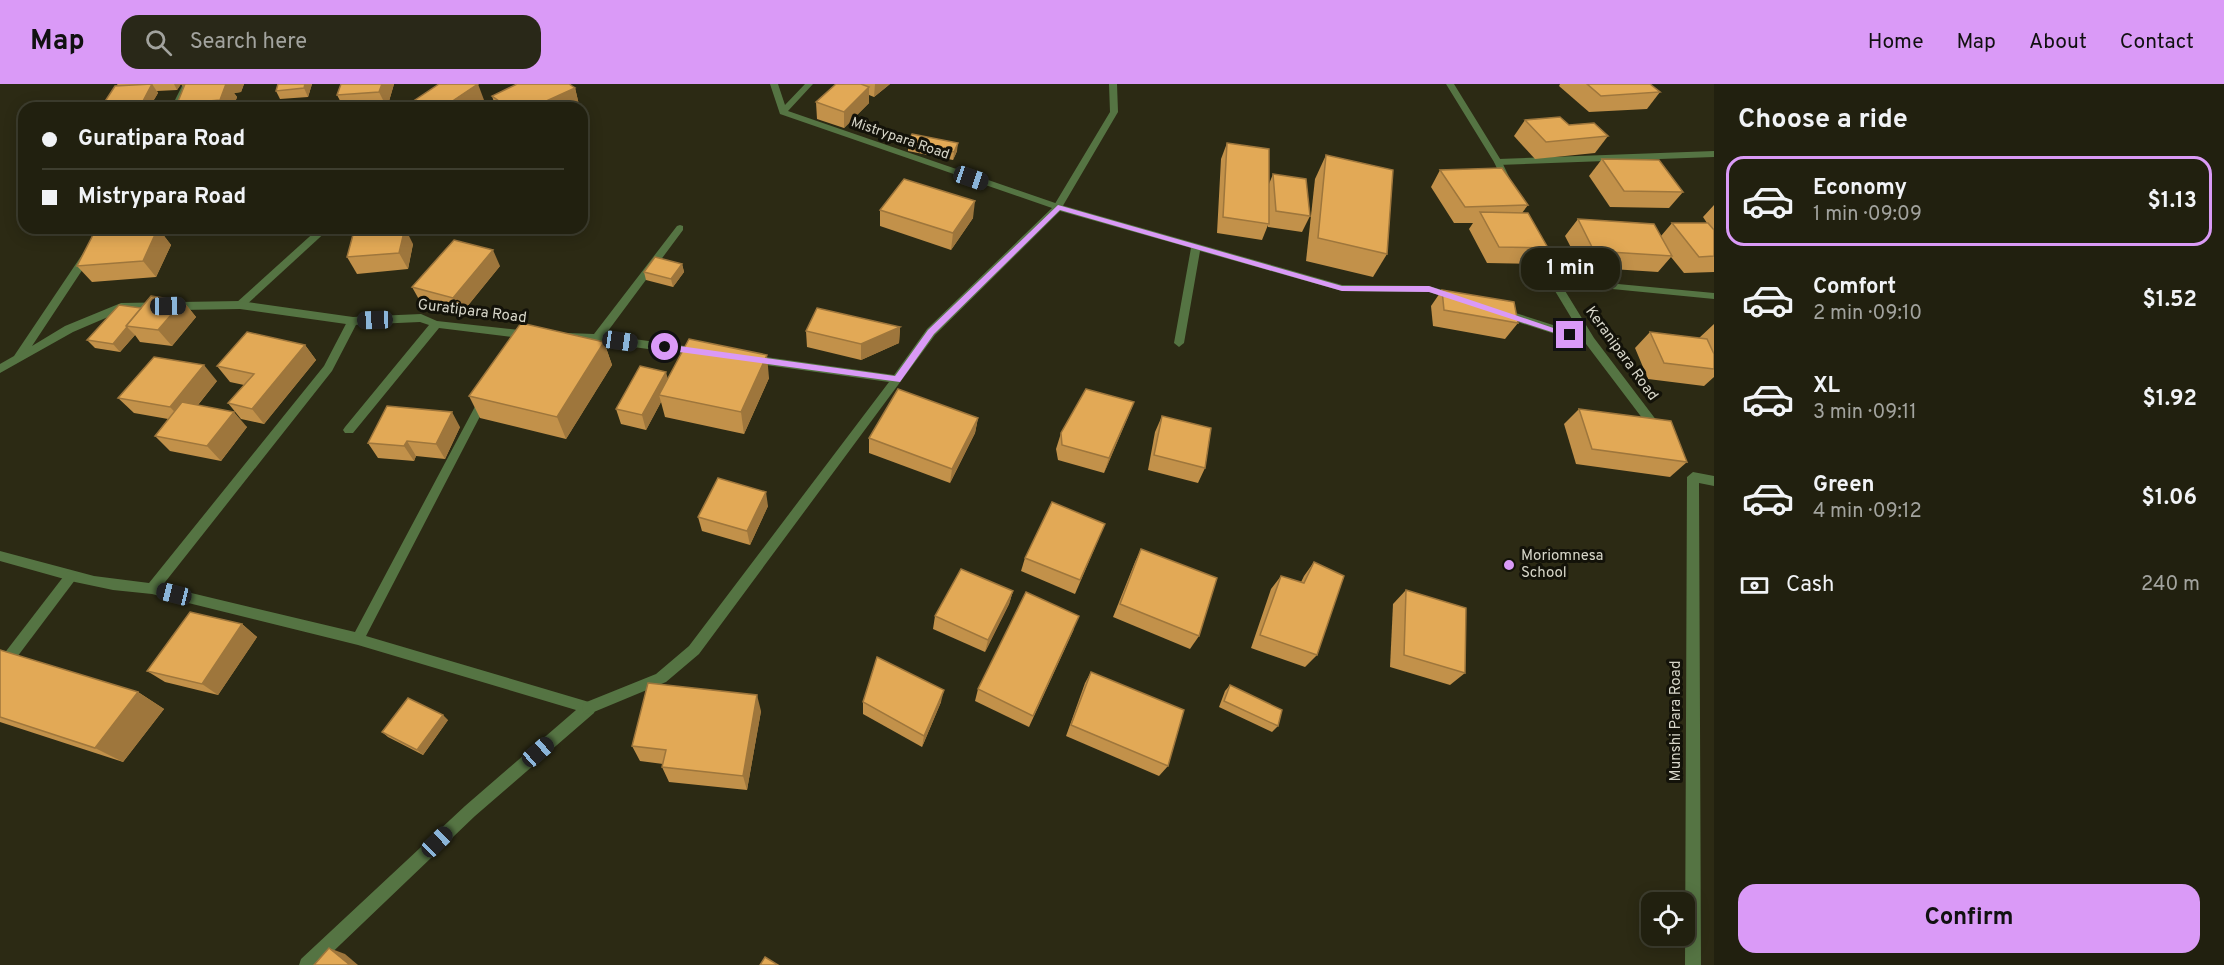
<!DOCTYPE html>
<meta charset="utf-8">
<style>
body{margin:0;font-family:Overpass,sans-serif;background:#292818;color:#f1f3f6;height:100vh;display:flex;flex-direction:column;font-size:22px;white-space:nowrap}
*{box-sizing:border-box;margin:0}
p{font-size:20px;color:#a2a39e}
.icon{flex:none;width:33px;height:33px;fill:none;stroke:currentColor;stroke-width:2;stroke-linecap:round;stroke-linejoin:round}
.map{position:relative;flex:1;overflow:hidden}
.drawer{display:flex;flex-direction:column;background:#21200f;width:510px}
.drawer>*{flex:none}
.top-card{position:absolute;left:18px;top:18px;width:570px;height:132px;border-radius:18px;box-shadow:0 3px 15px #0003,0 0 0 2px #3e3e2f;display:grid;align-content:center;height:132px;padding:0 24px;background:#21200f}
.buttons{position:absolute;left:1641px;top:808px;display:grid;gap:12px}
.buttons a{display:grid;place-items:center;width:54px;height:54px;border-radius:12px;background:#21200f;box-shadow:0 3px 15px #0003,0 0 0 2px #3e3e2f;font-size:30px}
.end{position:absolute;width:27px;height:27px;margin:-14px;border:8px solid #da9af7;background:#111;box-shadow:0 0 0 3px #111}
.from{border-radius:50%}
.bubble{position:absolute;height:42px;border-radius:18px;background:#21200f;box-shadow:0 3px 15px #0003,0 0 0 2px #3e3e2f;font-size:20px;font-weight:700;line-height:42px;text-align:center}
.car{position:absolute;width:18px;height:36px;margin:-18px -9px;border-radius:8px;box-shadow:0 0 4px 2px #0007;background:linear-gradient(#222 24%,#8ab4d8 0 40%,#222 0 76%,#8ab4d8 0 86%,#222 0)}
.top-card b{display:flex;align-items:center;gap:21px;height:57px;font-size:22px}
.top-card b+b{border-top:2px solid #3e3e2f}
.top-card i{width:15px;height:15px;background:#f1f3f6}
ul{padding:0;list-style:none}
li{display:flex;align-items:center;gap:18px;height:90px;margin:0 12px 9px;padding:0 12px;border:3px solid transparent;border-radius:18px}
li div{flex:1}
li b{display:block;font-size:22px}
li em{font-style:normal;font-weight:700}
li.on{border-color:#da9af7}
li>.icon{width:54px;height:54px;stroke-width:1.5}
h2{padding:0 24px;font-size:27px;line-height:72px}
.pay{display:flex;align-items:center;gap:15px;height:66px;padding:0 24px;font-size:22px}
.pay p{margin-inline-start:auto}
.action{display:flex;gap:12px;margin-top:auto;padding:12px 24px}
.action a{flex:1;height:69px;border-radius:18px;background:#da9af7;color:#111;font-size:24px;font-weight:700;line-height:69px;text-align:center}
header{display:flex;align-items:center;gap:36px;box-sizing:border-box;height:84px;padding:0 30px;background:#da9af7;color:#111}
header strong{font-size:28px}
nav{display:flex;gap:33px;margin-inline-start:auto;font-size:21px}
.search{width:420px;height:54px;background:#292818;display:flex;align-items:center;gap:15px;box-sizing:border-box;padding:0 21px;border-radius:18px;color:#a2a39e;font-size:22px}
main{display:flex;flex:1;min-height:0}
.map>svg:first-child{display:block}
</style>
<header>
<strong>Map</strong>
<div class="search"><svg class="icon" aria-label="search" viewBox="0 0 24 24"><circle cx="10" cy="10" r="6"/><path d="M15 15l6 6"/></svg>Search here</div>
<nav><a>Home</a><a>Map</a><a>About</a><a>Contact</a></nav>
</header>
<main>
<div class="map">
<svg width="1714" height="881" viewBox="0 0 1714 881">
<rect width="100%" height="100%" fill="#2c2a14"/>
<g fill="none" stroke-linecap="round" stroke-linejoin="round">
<g fill="#557443" fill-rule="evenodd">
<polygon points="1109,0 1117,0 1118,28 1061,125 1055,125 1053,123 1110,28"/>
<polygon points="1714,67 1714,73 1498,81 1494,78 1498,75"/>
<polygon points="319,144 330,144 244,223 236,223 236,219"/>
<polygon points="1554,194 1714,209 1714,215 1551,199 1551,195"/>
<polygon points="353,233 358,237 332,287 162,502 355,548 479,315 484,311 489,315 366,552 589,618 594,619 596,624 594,629 475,732 319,881 299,881 301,875 465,722 576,626 358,561 152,510 113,506 75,498 0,477 0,467 94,492 149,499 324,282 349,234"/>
</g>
<g fill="#557443" fill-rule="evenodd">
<polygon points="183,0 191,0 179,24 171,24"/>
<polygon points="770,0 778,0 785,21 805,0 813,0 788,27 1061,121 1342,201 1429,202 1459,211 1460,213 1455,216 1429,208 1342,207 1200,167 1184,259 1179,263 1174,259 1191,164 1060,127 935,251 699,570 666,598 589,630 584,629 582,624 584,619 656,590 689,562 889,298 752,279 748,278 747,275 748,272 752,271 894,291 927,245 1052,124 780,30"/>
<polygon points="1446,0 1454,0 1502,78 1511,97 1510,99 1507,100 1503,97 1494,78"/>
<polygon points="680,141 683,142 683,146 605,251 699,264 704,268 703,271 699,272 597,258 564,256 563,253 564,250 568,249 594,250 677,142"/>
<polygon points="100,144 110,144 32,262 65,242 121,219 240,217 353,233 421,230 437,237 529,247 534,251 529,255 439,244 353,349 345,349 343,346 345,343 429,241 420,238 353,241 240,225 122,227 73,248 0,289 0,280 14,272"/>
<polygon points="1535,153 1540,156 1559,197 1594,254 1663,345 1665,348 1663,351 1655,351 1586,260 1499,232 1498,229 1503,225 1581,250 1549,197 1530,156"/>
<polygon points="1693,388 1714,392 1714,402 1699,399 1701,881 1685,881 1687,393"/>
<polygon points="71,487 75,488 77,492 75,496 5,589 0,591 0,575 67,488"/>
</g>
</g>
<g fill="#c2914a">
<polygon points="117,0 181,0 177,6 157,7 158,9 149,24 108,24 104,19 118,2"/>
<polygon points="181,0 244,0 241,8 234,9 237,13 233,24 180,24 177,20 184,4"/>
<polygon points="312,0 308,13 280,15 276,7"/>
<polygon points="341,0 394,0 387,24 344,24 337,11"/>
<polygon points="836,0 890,0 874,13 869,11 869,19 844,44 817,35 816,18"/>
<polygon points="1560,0 1650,0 1660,8 1647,25 1589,28 1559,2"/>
<polygon points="575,4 579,21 572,24 496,24 492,12"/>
<polygon points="1525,36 1569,41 1608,52 1595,69 1535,75 1514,52"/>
<polygon points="908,58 957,67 953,76 908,67"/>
<polygon points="1227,59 1269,100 1273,90 1310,132 1302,148 1268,143 1268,141 1262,156 1217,149 1221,75"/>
<polygon points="1326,71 1387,170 1373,193 1306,177 1315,95"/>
<polygon points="1602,75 1683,108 1669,124 1610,123 1589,92"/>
<polygon points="1440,86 1528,121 1522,129 1548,164 1535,180 1487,179 1469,145 1473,139 1454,139 1431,103"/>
<polygon points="1714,121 1714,188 1684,189 1671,173 1658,188 1581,183 1565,152 1578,135 1661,152 1672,139 1707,139 1703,133"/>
<polygon points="880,126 973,134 951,166 880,142"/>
<polygon points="158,144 171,161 156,193 92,198 77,182"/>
<polygon points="505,144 525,144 517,151 506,146"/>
<polygon points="413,160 408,185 357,190 347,173"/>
<polygon points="682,180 684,188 673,203 646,196 644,188"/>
<polygon points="500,182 461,230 421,219 412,203"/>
<polygon points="1442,206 1518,239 1505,255 1433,242 1431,222"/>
<polygon points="183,217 196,233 172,262 140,258 135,251 120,268 95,264 87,256 141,224"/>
<polygon points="1714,240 1714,293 1704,302 1648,295 1635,264 1650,248 1699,254"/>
<polygon points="900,243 899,259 861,276 807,263 806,247"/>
<polygon points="604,258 612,281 566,355 480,334 469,312"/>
<polygon points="305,261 316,276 264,340 241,335 228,319 244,301 230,298 217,282"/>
<polygon points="769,294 744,350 665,333 661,318 646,346 621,340 616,325 668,295"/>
<polygon points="217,297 198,321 247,343 221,377 170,367 155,352 168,335 134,329 118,314"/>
<polygon points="1134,318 1104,389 1058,376 1056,365 1061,349"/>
<polygon points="1579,325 1687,378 1670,393 1576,380 1564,340"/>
<polygon points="1162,332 1205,384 1198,399 1148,386 1155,348"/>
<polygon points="978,334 975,349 950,399 869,369 869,354"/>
<polygon points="460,343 445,375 416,372 414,377 378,374 368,359"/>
<polygon points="768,422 750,461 702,447 698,433"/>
<polygon points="1099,454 1075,510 1021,487 1025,474"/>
<polygon points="1141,465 1199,552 1190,565 1113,533 1135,478"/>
<polygon points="1314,478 1317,571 1305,583 1251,564 1271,505 1281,492 1301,498 1304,492"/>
<polygon points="1406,506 1465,589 1450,601 1390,583 1393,520"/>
<polygon points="1013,507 1009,520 985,568 933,545 935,532"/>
<polygon points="242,540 257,553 218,611 165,598 147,587"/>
<polygon points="1074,545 1029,643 975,617 978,605"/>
<polygon points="0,566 138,608 164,625 123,678 0,638"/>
<polygon points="1091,588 1168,682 1159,692 1066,652 1085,599"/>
<polygon points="1230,601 1278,642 1272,648 1219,623 1225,607"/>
<polygon points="863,618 941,618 922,663 863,630"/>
<polygon points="761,627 747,706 669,698 662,683 663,680 640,677 632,662"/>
<polygon points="448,636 423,671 388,653 382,648"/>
</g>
<g fill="#9e763c">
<polygon points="152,0 158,9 149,24 148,24 143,17"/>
<polygon points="174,0 181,0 177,6"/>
<polygon points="181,0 244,0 241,8 234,9 237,13 233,24 225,24 220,16 190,13"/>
<polygon points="305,0 312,0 308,13 304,4"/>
<polygon points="382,0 394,0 387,24 379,8"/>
<polygon points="478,0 484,16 473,24 442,24"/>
<polygon points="875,0 890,0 874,13"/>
<polygon points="869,3 869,19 844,44 844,28"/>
<polygon points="575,4 579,21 572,24 531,24"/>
<polygon points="958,59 957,67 953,76 954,68"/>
<polygon points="975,117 973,134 951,166 953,149"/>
<polygon points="158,144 171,161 156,193 143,177"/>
<polygon points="405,144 413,160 408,185 399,169"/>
<polygon points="514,144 525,144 517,151"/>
<polygon points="493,166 500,182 461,230 453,214"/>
<polygon points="682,180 684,188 673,203 671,195"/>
<polygon points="183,217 196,233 172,262 158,246"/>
<polygon points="127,243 135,251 120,268 113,260"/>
<polygon points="900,243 899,259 861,276 861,260"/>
<polygon points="604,258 612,281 566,355 557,333"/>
<polygon points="305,261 316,276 264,340 252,325"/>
<polygon points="767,271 769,294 744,350 741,328"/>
<polygon points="204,281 217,297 184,338 170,323"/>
<polygon points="666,288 670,303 659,311 661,318 646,346 642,331"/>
<polygon points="1134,318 1128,333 1104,389 1109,374"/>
<polygon points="234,328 247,343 221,377 207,362"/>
<polygon points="452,328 460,343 445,375 436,360"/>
<polygon points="978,334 975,349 950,399 952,385"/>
<polygon points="407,357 416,372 414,377 404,362"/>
<polygon points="766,408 768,422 750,461 747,447"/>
<polygon points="1013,507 1009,520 985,568 988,556"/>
<polygon points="242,540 257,553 218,611 202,600"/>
<polygon points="944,606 941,618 922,663 924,652"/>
<polygon points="138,608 164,625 123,678 95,664"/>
<polygon points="757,611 761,627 747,706 743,692"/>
<polygon points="443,631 448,636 423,671 417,666"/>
<polygon points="329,864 345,870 358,881 350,881"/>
</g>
<g fill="#e2a956" stroke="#9e763c" stroke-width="1.5">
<polygon points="152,0 143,17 104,19 115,2"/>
<polygon points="185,0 226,0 220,16 177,20"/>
<polygon points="278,0 305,0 304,4 276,7"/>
<polygon points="341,0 382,0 379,8 337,11"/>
<polygon points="439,0 478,0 442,24 403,24"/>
<polygon points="517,0 569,0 575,4 531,24 509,24 492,12"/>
<polygon points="836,0 861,0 869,3 844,28 816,18"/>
<polygon points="1587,0 1650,0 1660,8 1601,12"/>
<polygon points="1560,33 1569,41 1594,39 1608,52 1546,58 1525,36"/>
<polygon points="912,50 958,59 954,68 908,58"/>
<polygon points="1227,59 1269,65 1269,140 1223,133"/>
<polygon points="1326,71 1393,86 1387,170 1318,154"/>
<polygon points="1602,75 1659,76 1683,108 1624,107"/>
<polygon points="1502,84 1528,121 1465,123 1440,86"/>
<polygon points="1273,90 1306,95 1310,132 1276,127"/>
<polygon points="904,95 975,117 953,149 880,126"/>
<polygon points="1480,128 1528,129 1548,164 1499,163"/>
<polygon points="1578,135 1654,140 1672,172 1594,167"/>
<polygon points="1672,139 1708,139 1714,146 1714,172 1699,173"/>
<polygon points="158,144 143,177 77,182 94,149"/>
<polygon points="398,144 405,144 399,169 347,173 354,147"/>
<polygon points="454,156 493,166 453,214 412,203"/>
<polygon points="655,173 682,180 671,195 644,188"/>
<polygon points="1442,206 1514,218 1518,239 1444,226"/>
<polygon points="151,212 183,217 158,246 126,242"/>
<polygon points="119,221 141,224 126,242 127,243 113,260 87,256"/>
<polygon points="817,224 900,243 861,260 806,247"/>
<polygon points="521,239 604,258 557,333 469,312"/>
<polygon points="247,248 305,261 252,325 228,319 254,290 217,282"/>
<polygon points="1650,248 1707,255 1714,270 1714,285 1664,279"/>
<polygon points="689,255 767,271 741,328 659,311"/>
<polygon points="154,273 204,281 170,323 118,314"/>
<polygon points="640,282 666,288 642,331 616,325"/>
<polygon points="898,305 978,334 952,385 869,354"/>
<polygon points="1086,305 1134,318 1109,374 1062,361 1061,349"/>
<polygon points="182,318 234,328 207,362 155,352"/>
<polygon points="387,322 452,328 436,360 407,357 404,362 368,359"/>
<polygon points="1579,325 1671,337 1687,378 1592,365"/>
<polygon points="1162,332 1211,344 1205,384 1154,371"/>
<polygon points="718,394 766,408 747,447 698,433"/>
<polygon points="1052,418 1105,440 1080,496 1025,474"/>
<polygon points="1141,465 1217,494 1199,552 1120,520"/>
<polygon points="1314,478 1344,492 1317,571 1260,551 1281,492 1304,499"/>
<polygon points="961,485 1013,507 988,556 935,532"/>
<polygon points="1406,506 1466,524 1465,589 1404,571"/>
<polygon points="1026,508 1079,532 1033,632 978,605"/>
<polygon points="190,528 242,540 202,600 147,587"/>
<polygon points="0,566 138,608 95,664 0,633"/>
<polygon points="877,573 944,606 924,652 863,618"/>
<polygon points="1091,588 1184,626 1168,682 1071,641"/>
<polygon points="648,599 757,611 743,692 662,683 666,666 632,662"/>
<polygon points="1230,601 1282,626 1278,642 1224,617"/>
<polygon points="408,614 443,631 417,666 382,648"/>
<polygon points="329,864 350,881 314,881"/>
<polygon points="765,873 778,881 760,881"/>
</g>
<polygon fill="#da9af7" points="1058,121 1342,202 1429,202 1574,251 1567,253 1429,208 1342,207 1060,126 934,250 900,298 665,266 661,263 665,260 895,292 928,246"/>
<circle fill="#da9af7" stroke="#131209" stroke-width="2" cx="1509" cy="481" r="6"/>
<g text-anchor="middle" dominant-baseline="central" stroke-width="6" stroke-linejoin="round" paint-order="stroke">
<g font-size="14" fill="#d6d5c8" stroke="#131209">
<text transform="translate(900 55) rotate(19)">Mistrypara Road</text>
</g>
<g font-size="15" fill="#d6d5c8" stroke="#131209">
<text transform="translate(472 228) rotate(7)">Guratipara Road</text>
<text transform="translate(1621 270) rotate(54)">Keranipara Road</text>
<text transform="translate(1676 637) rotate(-90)">Munshi Para Road</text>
</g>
<g font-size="15" fill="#d6d5c8" stroke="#131209" text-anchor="start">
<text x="1521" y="472">Moriomnesa<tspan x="1521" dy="17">School</tspan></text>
</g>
</g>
</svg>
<div class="buttons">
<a><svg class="icon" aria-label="locate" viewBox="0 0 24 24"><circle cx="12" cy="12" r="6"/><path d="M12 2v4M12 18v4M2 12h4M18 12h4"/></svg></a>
</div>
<i class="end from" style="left:665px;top:263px"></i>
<i class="end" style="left:1570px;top:251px"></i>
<div class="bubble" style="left:1521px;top:164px;width:99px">1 min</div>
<i class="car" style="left:971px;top:94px;rotate:109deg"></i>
<i class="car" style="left:168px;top:222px;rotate:89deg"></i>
<i class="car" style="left:375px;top:236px;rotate:268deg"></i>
<i class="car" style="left:620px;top:257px;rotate:98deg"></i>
<i class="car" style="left:174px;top:510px;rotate:284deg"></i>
<i class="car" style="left:538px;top:668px;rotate:49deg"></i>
<i class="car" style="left:437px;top:758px;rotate:46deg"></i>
<div class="top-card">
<b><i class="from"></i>Guratipara Road</b>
<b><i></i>Mistrypara Road</b>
</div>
</div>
<section class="drawer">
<h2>Choose a ride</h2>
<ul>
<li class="on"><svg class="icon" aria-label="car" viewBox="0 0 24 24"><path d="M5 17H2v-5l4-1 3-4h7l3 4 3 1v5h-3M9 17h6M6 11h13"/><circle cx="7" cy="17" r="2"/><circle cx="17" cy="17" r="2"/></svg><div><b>Economy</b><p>1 min · 09:09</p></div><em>$1.13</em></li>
<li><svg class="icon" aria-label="car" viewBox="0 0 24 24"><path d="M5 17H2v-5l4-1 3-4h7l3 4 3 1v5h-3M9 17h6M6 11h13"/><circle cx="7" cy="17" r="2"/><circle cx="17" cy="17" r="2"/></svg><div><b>Comfort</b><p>2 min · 09:10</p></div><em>$1.52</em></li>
<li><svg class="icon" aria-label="car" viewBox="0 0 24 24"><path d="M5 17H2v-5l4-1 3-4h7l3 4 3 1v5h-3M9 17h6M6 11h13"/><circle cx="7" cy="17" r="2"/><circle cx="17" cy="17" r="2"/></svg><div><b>XL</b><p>3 min · 09:11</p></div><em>$1.92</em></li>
<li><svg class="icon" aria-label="car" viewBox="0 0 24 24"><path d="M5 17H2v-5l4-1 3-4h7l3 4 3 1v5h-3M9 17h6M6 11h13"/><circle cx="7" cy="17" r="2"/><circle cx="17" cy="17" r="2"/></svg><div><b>Green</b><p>4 min · 09:12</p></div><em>$1.06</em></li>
</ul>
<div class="pay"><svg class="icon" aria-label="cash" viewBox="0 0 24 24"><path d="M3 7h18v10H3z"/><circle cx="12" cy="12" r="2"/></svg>Cash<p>240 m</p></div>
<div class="action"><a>Confirm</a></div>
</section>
</main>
